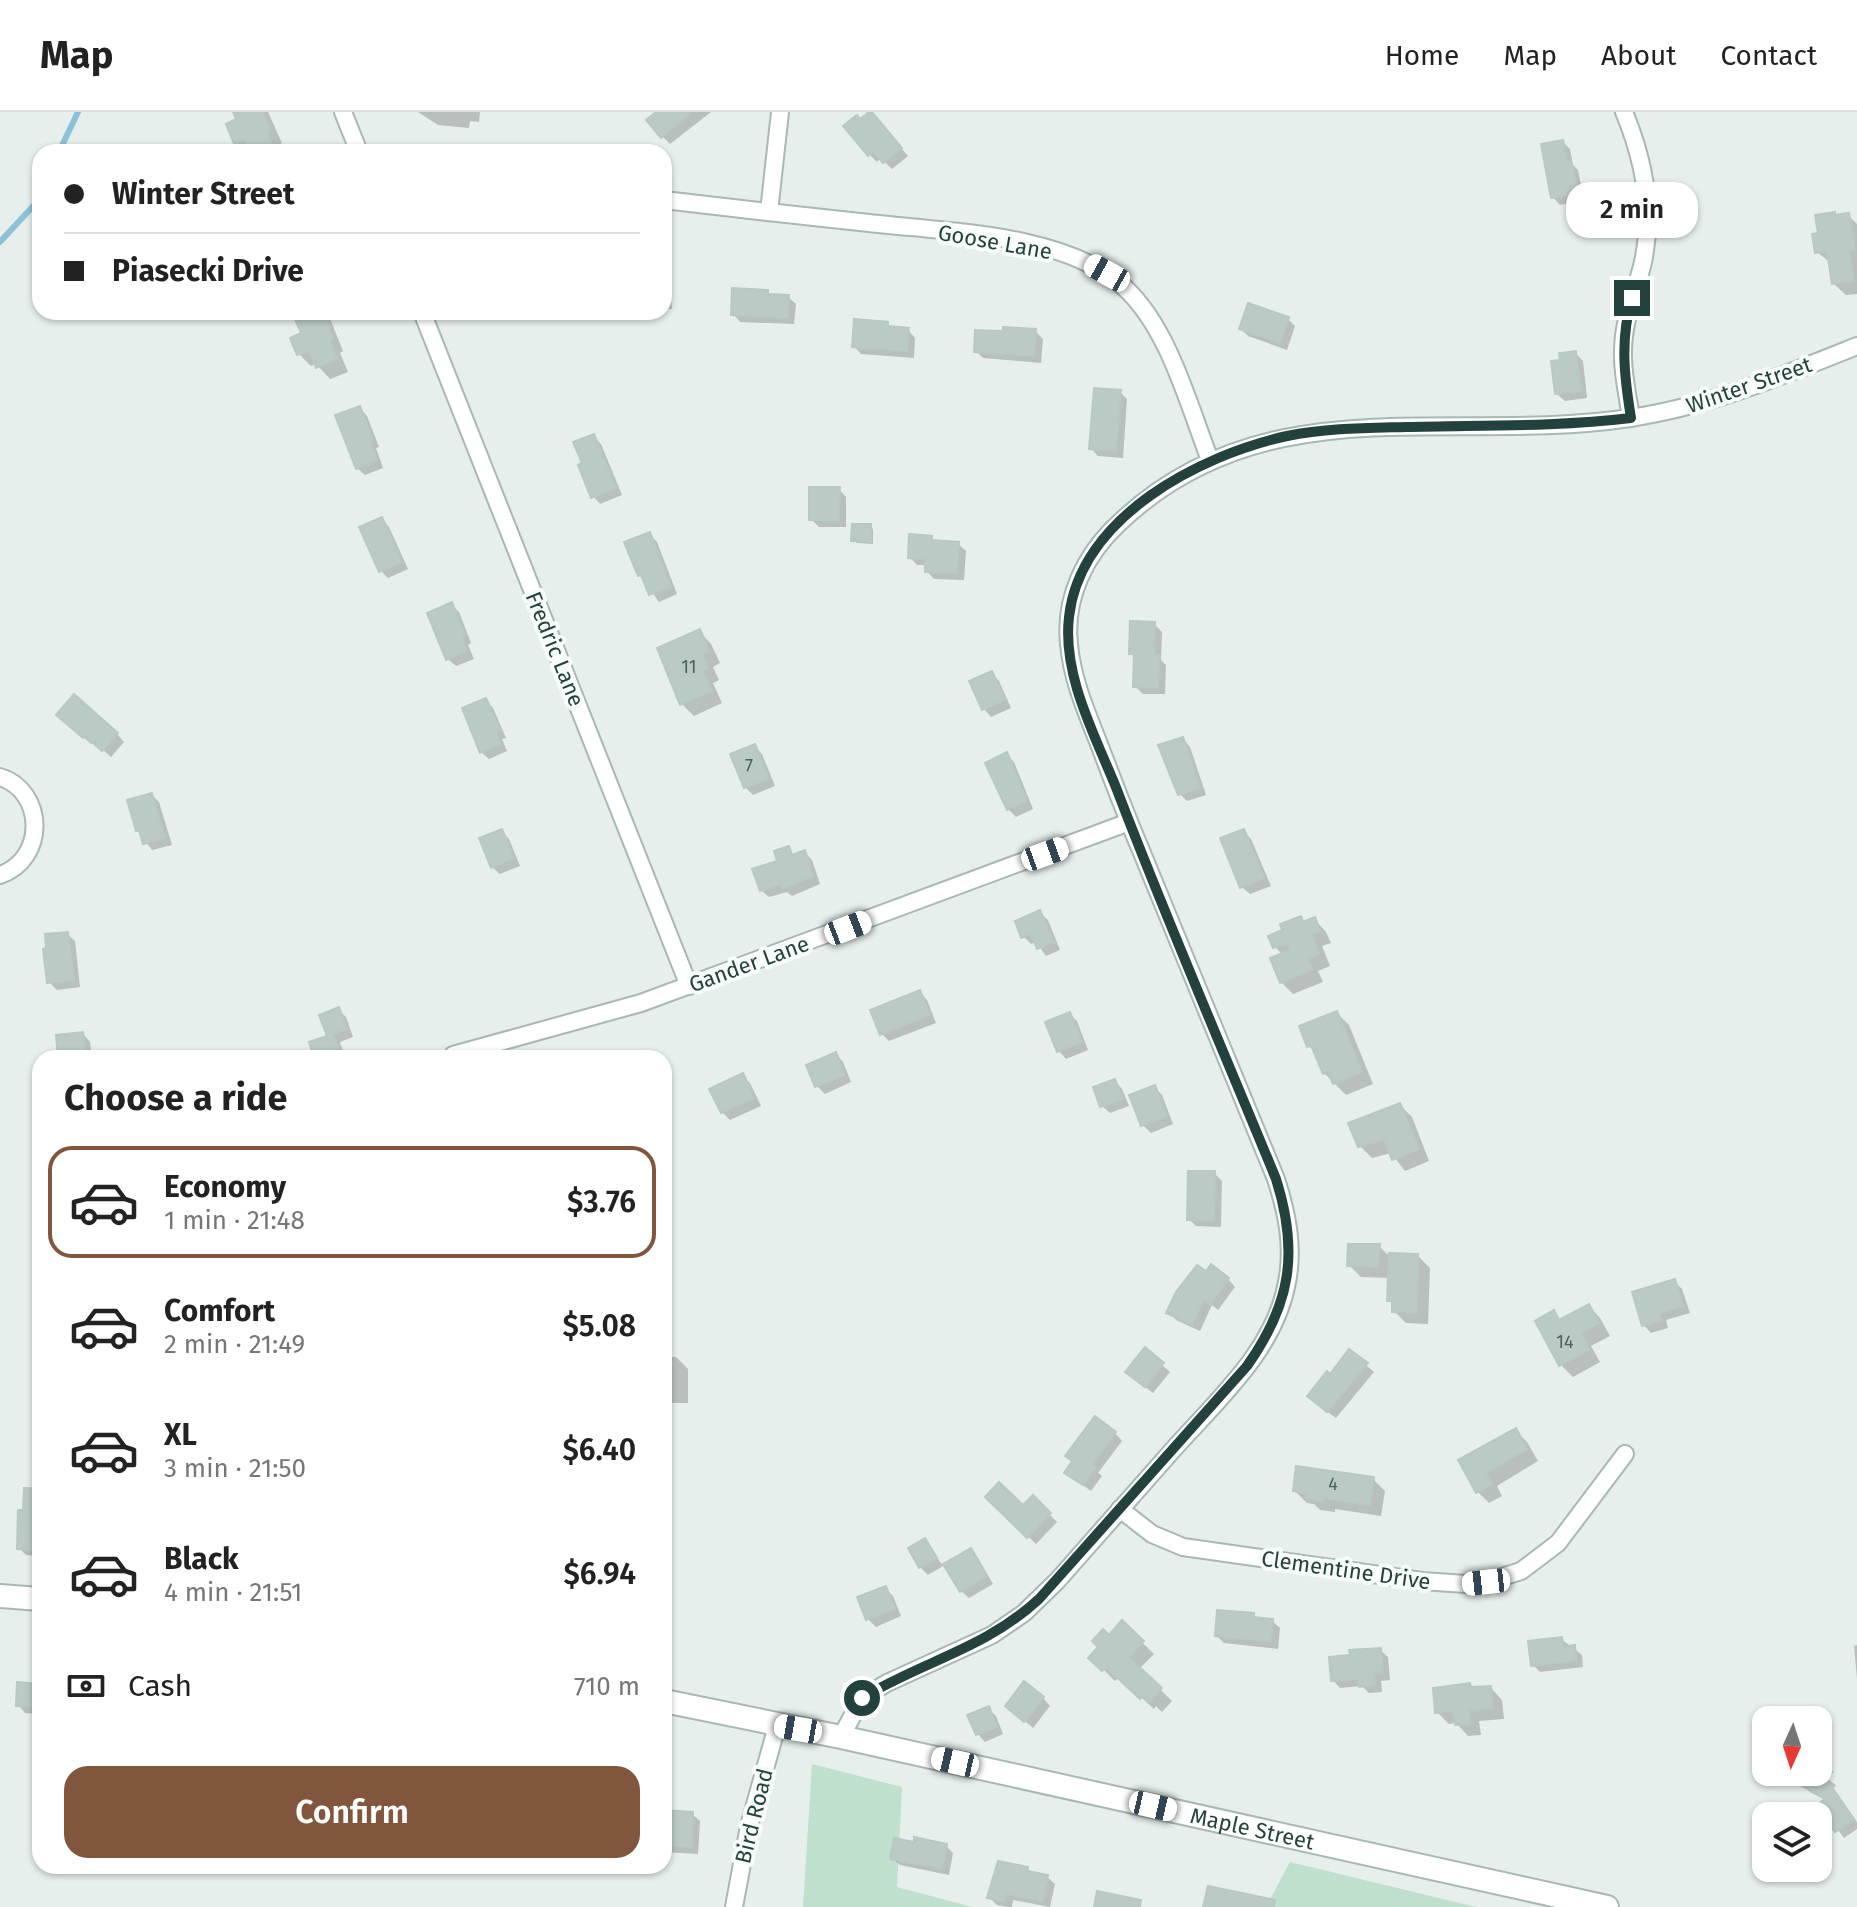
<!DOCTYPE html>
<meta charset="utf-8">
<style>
body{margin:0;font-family:"Fira Sans",sans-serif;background:#f2f2f2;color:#222;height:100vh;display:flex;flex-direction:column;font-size:30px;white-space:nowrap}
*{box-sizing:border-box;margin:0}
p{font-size:26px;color:#767676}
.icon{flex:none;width:44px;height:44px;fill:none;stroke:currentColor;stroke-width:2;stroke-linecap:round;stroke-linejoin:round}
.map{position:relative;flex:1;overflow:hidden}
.panel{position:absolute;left:32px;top:938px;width:640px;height:824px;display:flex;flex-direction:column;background:#fff;border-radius:24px;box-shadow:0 2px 6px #0004}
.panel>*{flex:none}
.banner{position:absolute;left:32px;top:32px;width:640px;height:176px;border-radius:24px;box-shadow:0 2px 6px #0004;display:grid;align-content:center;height:176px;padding:0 32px;background:#fff}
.needle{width:52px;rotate:183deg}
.buttons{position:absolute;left:1752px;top:1594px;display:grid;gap:16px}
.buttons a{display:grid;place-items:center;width:80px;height:80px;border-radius:16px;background:#fff;box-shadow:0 2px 6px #0004;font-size:40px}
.end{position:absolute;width:36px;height:36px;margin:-18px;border:10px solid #23423e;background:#fff;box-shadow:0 0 0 4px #fff}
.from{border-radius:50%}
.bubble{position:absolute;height:56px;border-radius:24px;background:#fff;box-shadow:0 2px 6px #0004;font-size:26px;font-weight:600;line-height:56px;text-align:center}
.car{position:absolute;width:24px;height:48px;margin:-24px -12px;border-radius:10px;box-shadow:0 0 6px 2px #0007;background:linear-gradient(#fff 24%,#345 0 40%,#fff 0 76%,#345 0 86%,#fff 0)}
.banner b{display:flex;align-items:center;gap:28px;height:76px;font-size:30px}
.banner b+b{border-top:2px solid #e0e0e0}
.banner i{width:20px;height:20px;background:#222}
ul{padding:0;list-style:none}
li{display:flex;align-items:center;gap:24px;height:112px;margin:0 16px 12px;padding:0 16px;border:4px solid transparent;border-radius:24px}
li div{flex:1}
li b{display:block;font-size:30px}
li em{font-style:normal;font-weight:600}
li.selected{border-color:#82563c}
li>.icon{width:72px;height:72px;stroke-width:1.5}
h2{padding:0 32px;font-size:36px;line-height:96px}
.pay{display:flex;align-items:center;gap:20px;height:88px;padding:0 32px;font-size:30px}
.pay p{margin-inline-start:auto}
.action{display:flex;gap:16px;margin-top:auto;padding:16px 32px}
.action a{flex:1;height:92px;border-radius:24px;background:#82563c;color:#fff;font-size:32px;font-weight:600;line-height:92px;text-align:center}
header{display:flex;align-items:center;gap:48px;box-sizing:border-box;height:112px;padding:0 40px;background:#fff;border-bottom:2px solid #e0e0e0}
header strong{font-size:38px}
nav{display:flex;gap:44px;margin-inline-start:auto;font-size:28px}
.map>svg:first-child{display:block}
</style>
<header>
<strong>Map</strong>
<nav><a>Home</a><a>Map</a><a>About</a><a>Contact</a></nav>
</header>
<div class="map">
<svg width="1857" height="1795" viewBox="0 0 1857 1795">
<rect width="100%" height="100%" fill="#e6efec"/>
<g fill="#bee0cc">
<polygon points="812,1652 902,1675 897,1775 972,1795 803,1795"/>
<polygon points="1290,1750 1476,1795 1266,1795"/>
</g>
<g fill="#0003">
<polygon points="235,0 268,0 282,31 278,33 281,40 245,40 236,31 239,9"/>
<polygon points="418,0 480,0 479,10 470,9 469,16 438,13"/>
<polygon points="658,0 711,0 670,32 662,24"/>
<polygon points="861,9 878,9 908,44 892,57 881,46 877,50 869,42"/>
<polygon points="1563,30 1570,37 1573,53 1578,58 1584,88 1560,93 1553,85"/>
<polygon points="1848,103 1857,112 1857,182 1846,183 1834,172 1831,151 1817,140"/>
<polygon points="664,155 670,161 672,197 664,197"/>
<polygon points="767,180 771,184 788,185 796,192 794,212 740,210 733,202"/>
<polygon points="312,200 322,200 331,209 343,239 340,241 348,260 330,267 316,252 311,254 299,242"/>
<polygon points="1288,207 1295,214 1287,238 1248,224 1241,217"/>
<polygon points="887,212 892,217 908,218 915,226 914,246 861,242 854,234"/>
<polygon points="1035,219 1043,227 1041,251 983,246 976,239"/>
<polygon points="1575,241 1583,249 1587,286 1565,289 1557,282 1563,250"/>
<polygon points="1120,280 1127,287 1123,346 1098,344 1091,336"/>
<polygon points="360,296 367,304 379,335 376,336 383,356 365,363 357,356"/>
<polygon points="594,325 601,332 622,383 600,392 593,384 584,352"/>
<polygon points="839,377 846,385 846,415 819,415 811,407"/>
<polygon points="381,407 389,415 408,457 388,466 381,459"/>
<polygon points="870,414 873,417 873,432 857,431 853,428"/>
<polygon points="649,422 657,430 677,482 659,490 640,463"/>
<polygon points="931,426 937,431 958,432 966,439 964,468 934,467 927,459 927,453 917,453 910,445"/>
<polygon points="451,493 459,500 471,531 468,533 474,547 456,554 448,547"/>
<polygon points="1154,512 1162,520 1161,548 1166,553 1165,582 1143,582 1135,574 1136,547 1131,541"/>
<polygon points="700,520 711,532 720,551 713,555 719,568 713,571 722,591 694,604 682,592"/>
<polygon points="991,561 999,569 1011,596 991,605 984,597"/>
<polygon points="486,588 493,596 506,626 502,627 507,639 489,647 481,640"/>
<polygon points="66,610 117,622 124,630 111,645 94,630 91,632"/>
<polygon points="1183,627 1190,635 1206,683 1187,689 1180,682"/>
<polygon points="754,634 762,642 775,674 753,683 745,675"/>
<polygon points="1007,643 1014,650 1033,697 1016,705 1008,697"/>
<polygon points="152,683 159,690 172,733 152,738 137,718"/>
<polygon points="501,719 509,727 520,754 500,762 492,755"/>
<polygon points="1243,719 1251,727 1271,774 1250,782 1242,775"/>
<polygon points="788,737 795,744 805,741 812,748 820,772 792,784 787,780 769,785 761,778"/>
<polygon points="1040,801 1048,808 1060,838 1046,844 1036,830 1031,832 1023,824"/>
<polygon points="1300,807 1305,811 1315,808 1326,820 1331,831 1322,834 1330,854 1318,859 1323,870 1293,882 1281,870 1283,843 1275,835 1285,819"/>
<polygon points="67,822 75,829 80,875 57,878 49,870"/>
<polygon points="920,880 927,888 936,911 889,929 882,922"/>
<polygon points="339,898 346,905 353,925 340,930 345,946 317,946 329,925"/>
<polygon points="1337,901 1349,913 1373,972 1346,983 1324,961 1316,941 1309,934"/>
<polygon points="1069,902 1077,909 1088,938 1066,947 1059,939"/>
<polygon points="83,922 90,930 92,946 62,946"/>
<polygon points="836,942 843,950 851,970 825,982 817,974 809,954"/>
<polygon points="742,964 750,971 761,994 730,1008 722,1000"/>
<polygon points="1115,969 1122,977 1129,994 1110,1001 1102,994"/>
<polygon points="1154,975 1162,983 1173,1012 1151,1021 1143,1013"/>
<polygon points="1400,993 1412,1005 1429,1049 1405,1059 1391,1041 1372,1046 1360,1034"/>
<polygon points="1214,1061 1222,1069 1221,1115 1196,1114 1189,1107"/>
<polygon points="1379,1134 1391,1146 1418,1144 1430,1156 1428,1212 1406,1211 1394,1199 1394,1193 1389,1188 1390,1166 1361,1165 1349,1153"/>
<polygon points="1206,1162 1228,1167 1235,1175 1218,1198 1212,1193 1200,1219 1176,1208 1169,1200"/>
<polygon points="1675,1170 1682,1177 1690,1201 1666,1208 1668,1216 1651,1221 1644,1213"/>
<polygon points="1589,1194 1600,1206 1610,1224 1591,1234 1600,1250 1573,1265 1561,1253 1554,1201 1561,1209"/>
<polygon points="1145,1238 1170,1260 1153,1281 1135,1267"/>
<polygon points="1350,1240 1374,1260 1336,1306 1317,1292 1330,1264"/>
<polygon points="664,1245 676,1245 688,1257 688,1291 664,1291"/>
<polygon points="1515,1318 1527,1330 1538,1349 1497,1374 1502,1384 1489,1391 1478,1380 1460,1349"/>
<polygon points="1115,1321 1122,1329 1098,1361 1102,1364 1091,1379 1066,1361"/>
<polygon points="1373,1367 1385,1379 1381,1404 1335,1397 1335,1400 1320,1398 1314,1392 1307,1391 1295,1379"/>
<polygon points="40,1379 40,1444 26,1443 19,1436 25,1400"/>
<polygon points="988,1385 1023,1396 1033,1386 1057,1410 1036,1432"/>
<polygon points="925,1429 943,1454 928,1463 920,1455"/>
<polygon points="971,1438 978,1446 993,1472 969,1486 961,1479"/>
<polygon points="885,1476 893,1484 901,1504 876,1515 868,1507"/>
<polygon points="1253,1503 1257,1507 1272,1509 1280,1516 1278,1537 1224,1531 1217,1524"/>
<polygon points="1122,1511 1154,1542 1139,1557 1172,1589 1162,1600 1156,1594 1154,1597 1119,1565 1115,1569 1091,1545"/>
<polygon points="1561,1527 1582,1543 1583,1555 1540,1560 1533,1553"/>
<polygon points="1857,1533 1857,1567 1854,1534"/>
<polygon points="1380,1538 1388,1545 1390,1568 1381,1569 1382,1580 1369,1581 1362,1574 1340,1576 1333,1568"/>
<polygon points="40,1574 40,1602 25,1601 18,1593"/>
<polygon points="1491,1576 1502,1588 1504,1607 1479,1609 1481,1623 1468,1624 1456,1611 1449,1612 1437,1600"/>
<polygon points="1043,1586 1050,1594 1033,1616 1015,1601"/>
<polygon points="988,1597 996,1604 1003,1622 985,1630 978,1622"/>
<polygon points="1810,1660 1818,1660 1836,1673 1833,1677 1857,1710 1857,1717 1844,1726 1820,1693 1827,1689 1810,1680 1803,1673"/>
<polygon points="664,1700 692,1702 700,1709 698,1742 664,1740"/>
<polygon points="946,1734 953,1741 949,1763 900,1753 892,1746"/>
<polygon points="1027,1757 1032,1762 1047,1765 1055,1772 1050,1795 1013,1788 1012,1795 1008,1795 997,1793 989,1785"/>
</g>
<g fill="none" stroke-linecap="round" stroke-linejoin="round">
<g stroke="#8dc1d5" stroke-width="6">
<polyline points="59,40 78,0"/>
<polyline points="0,130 36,91 40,82"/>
</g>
</g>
<g fill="#bbcac5" stroke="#b8c9c4" stroke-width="2">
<polygon points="233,0 263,0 271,19 267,21 275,40 251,40 245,27 234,32 226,12 236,7"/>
<polygon points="656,0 691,0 661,26 646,8"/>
<polygon points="869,0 872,0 902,36 883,51 873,39 868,44 843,14 857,3 860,7"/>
<polygon points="1563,28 1567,50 1571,49 1578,81 1551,86 1541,32"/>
<polygon points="1835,100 1835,103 1849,101 1855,138 1849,139 1854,169 1832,172 1827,139 1815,141 1812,122 1818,121 1815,103"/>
<polygon points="732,176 768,178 768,182 789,183 788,206 731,203"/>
<polygon points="1248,191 1289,205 1280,231 1239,217"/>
<polygon points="307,200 325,200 331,215 328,216 333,227 330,229 337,247 316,256 309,239 297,243 290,226 301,221 294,205"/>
<polygon points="854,207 888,210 888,214 909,216 907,239 852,235"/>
<polygon points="1003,215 1036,217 1034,244 974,240 975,218 1003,219"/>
<polygon points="1576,239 1581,279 1555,282 1551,249 1560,248 1559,241"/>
<polygon points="1094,276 1121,278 1116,339 1089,337"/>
<polygon points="360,294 373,328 370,329 377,348 356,357 335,303"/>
<polygon points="594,322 616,376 591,386 578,353 582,351 573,330"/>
<polygon points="809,375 840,375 839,409 809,408"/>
<polygon points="382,405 402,450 379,460 359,415"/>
<polygon points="852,412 871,412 871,430 851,429"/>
<polygon points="650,420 671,475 649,483 641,463 638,464 624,430"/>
<polygon points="909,422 932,424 932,428 959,430 957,461 925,460 925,447 908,446"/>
<polygon points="452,490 465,524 462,525 467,539 446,548 427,501"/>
<polygon points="1130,509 1155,510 1154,543 1159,543 1158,576 1133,575 1134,542 1129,542"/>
<polygon points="700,517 709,539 702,542 708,556 703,559 712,579 680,593 657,536"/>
<polygon points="992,559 1005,588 982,598 969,569"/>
<polygon points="74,582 118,621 102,639 85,624 83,626 56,603"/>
<polygon points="486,586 500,618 496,619 501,632 480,641 462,596"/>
<polygon points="1183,625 1200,676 1178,683 1158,633"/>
<polygon points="755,632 769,667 744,676 730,642"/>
<polygon points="1007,640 1027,689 1007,698 985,651"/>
<polygon points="152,681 165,726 143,732 139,718 136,719 127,688"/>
<polygon points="502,717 514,746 491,756 479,726"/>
<polygon points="1244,717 1264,766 1240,776 1220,726"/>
<polygon points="789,734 792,743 805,738 813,764 782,777 781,772 760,779 752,757 777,749 774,739"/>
<polygon points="1040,798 1054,830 1037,837 1031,822 1021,826 1015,809"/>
<polygon points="1301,804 1303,810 1315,805 1320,819 1312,822 1319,842 1308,847 1312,858 1280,871 1270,846 1290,838 1288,831 1273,836 1268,824 1282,818 1280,812"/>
<polygon points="68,820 74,868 47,871 43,837 46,836 45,822"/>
<polygon points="920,878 930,903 880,923 870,898"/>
<polygon points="339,895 347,917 333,922 342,946 314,946 309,930 327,924 319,903"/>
<polygon points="1337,899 1362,960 1333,972 1328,960 1323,962 1311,933 1307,935 1299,914"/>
<polygon points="1070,900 1082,930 1057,940 1045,910"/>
<polygon points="83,920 86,946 58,946 56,923"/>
<polygon points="836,940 845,963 815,975 806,953"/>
<polygon points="743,961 754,986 721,1001 709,977"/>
<polygon points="1115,967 1123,987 1100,995 1093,975"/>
<polygon points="1155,973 1167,1004 1141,1014 1129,983"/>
<polygon points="1400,991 1419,1037 1392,1048 1384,1028 1358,1035 1348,1011"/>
<polygon points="1188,1059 1215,1059 1214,1108 1187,1108"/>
<polygon points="1348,1132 1380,1132 1378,1155 1347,1154"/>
<polygon points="1389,1141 1418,1142 1417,1201 1392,1200 1392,1189 1387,1189"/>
<polygon points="1211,1152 1229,1166 1210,1192 1204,1187 1192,1213 1166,1201 1176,1180 1197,1153 1206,1159"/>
<polygon points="1675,1167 1683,1194 1659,1201 1662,1208 1642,1214 1632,1180"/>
<polygon points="1589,1192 1599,1211 1581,1221 1589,1238 1559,1254 1535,1209 1554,1198 1559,1208"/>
<polygon points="1145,1235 1164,1251 1145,1275 1125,1260"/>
<polygon points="1349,1237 1368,1251 1327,1300 1307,1284 1327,1259 1330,1262"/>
<polygon points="1095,1304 1116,1320 1092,1352 1096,1355 1083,1373 1064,1361 1072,1349 1065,1344"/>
<polygon points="1516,1316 1527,1337 1486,1361 1492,1372 1476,1381 1458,1348"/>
<polygon points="1296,1354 1374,1365 1370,1393 1324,1386 1323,1390 1306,1387 1307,1382 1293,1379"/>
<polygon points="999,1370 1023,1393 1033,1383 1051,1401 1027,1426 985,1385"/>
<polygon points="24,1376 40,1377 40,1438 17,1437 18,1398 23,1398"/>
<polygon points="925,1426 937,1446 919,1456 908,1436"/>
<polygon points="971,1436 987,1464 960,1480 943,1452"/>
<polygon points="886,1474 895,1497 866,1508 857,1485"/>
<polygon points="1217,1498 1254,1501 1254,1505 1273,1507 1271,1530 1215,1524"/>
<polygon points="1122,1508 1144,1529 1129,1545 1162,1576 1149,1590 1143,1584 1140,1587 1106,1555 1102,1559 1088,1546 1098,1535 1092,1529 1103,1517 1109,1523"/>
<polygon points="1562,1525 1563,1535 1575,1533 1576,1548 1531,1554 1528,1529"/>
<polygon points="1381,1536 1383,1561 1374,1562 1375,1573 1359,1575 1358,1567 1331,1569 1329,1545 1350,1543 1349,1538"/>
<polygon points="1024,1569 1044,1585 1024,1610 1005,1594"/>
<polygon points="17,1570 40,1572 40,1595 16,1594"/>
<polygon points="1470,1571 1471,1575 1491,1574 1493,1596 1469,1598 1470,1612 1455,1613 1453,1599 1435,1601 1433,1576"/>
<polygon points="989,1594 997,1615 976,1623 967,1603"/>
<polygon points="1807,1660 1832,1660 1827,1668 1854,1707 1835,1720 1817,1693 1826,1686 1800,1673"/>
<polygon points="664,1698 693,1700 692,1735 664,1733"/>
<polygon points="914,1725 947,1732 942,1757 890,1747 894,1726 914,1730"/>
<polygon points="998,1749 1028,1755 1028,1759 1048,1763 1043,1789 1006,1782 1004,1789 987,1786"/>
<polygon points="1208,1774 1275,1788 1274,1795 1203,1795"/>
<polygon points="1097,1779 1141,1788 1140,1795 1094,1795"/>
</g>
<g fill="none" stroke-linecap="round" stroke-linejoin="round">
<defs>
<g id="minor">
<polyline points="343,0 359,40"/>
<path d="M 1624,0 C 1644,48 1654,98 1643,150 C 1636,180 1623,208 1623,239 C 1622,261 1628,284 1631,306"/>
<path d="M 664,88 C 732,96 801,104 869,111 C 946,120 1065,121 1124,175 C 1169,216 1188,292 1210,348"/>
<polyline points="769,100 780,0"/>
<polyline points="422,200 689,874"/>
<path d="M 0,665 C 45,679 47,747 0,763"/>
<polyline points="453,943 641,891 1129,710"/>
<polyline points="1120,1397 1152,1422 1183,1435 1422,1469 1466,1472 1486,1470 1521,1459 1558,1431 1625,1342"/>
<path d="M 841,1625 L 862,1586 L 887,1571 L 992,1523 L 1024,1501 L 1057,1469 C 1095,1426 1133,1383 1171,1340 C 1215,1290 1275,1239 1287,1170 C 1294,1135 1287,1101 1276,1067 C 1231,957 1185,846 1140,736 C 1125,701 1112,666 1099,632 C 1086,599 1072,567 1069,532 C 1064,486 1085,443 1118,412 C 1265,271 1450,333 1630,306 C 1710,294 1782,264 1857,234"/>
<polyline points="734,1795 749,1714 777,1614"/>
</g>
<g id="tertiary">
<polyline points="0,1484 40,1487"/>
<path id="s1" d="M 664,1589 L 841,1625 L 1607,1795"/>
</g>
</defs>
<use href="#minor" stroke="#a8b8b4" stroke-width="20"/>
<use href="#tertiary" stroke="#a8b8b4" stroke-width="26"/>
<use href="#minor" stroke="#fff" stroke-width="16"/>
<use href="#tertiary" stroke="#fff" stroke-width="22"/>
</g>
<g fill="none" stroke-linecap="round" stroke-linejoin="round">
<path stroke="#23423e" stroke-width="10" d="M 862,1586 C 923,1549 985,1537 1039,1487 L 1247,1254 C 1291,1192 1299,1140 1276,1067 C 1223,938 1167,809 1117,678 C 1096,625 1062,564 1069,505 C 1080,405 1200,343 1287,324 C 1326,316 1366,316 1406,315 C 1481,313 1556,315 1631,306 C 1624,263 1620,227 1632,186"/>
</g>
<g text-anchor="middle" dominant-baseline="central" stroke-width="8" stroke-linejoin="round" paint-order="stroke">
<g font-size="18" fill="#496460">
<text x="689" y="555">11</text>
<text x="749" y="654">7</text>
<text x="1565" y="1230">14</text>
<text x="1333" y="1372">4</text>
</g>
<g font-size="22" fill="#23423e" stroke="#f7fbf9">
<text transform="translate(995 130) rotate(10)">Goose Lane</text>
<text transform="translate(1749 273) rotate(-19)">Winter Street</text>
<text transform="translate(555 537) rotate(68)">Fredric Lane</text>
<text transform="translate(749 852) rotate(-20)">Gander Lane</text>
<text transform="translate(1346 1458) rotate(8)">Clementine Drive</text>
<text transform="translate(754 1704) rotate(-76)">Bird Road</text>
<text stroke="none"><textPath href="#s1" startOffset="602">Maple Street</textPath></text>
</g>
</g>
</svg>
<div class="buttons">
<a><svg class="needle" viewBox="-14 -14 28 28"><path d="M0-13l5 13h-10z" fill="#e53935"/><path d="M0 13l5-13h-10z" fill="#767676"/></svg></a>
<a><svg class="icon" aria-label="layers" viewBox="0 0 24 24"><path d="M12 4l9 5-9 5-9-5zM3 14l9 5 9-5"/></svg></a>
</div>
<i class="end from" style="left:862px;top:1586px"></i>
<i class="end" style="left:1632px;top:186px"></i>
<div class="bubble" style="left:1566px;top:70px;width:132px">2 min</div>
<i class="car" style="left:1107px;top:161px;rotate:299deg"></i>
<i class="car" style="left:1045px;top:742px;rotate:70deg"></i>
<i class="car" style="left:848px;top:816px;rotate:69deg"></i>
<i class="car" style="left:1486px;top:1470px;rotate:264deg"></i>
<i class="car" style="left:798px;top:1617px;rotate:280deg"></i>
<i class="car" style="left:955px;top:1650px;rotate:283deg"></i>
<i class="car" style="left:1153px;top:1694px;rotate:103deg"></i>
<div class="banner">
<b><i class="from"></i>Winter Street</b>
<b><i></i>Piasecki Drive</b>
</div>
<section class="panel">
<h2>Choose a ride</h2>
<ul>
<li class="selected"><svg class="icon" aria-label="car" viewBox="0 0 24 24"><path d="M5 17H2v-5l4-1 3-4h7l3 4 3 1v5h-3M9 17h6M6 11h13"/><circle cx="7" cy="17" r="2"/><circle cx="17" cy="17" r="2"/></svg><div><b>Economy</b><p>1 min · 21:48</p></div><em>$3.76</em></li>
<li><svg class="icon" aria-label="car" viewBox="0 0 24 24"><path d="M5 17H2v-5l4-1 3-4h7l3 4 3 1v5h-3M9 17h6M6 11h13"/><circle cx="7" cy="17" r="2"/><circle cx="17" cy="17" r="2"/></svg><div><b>Comfort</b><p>2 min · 21:49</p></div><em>$5.08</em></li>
<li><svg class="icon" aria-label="car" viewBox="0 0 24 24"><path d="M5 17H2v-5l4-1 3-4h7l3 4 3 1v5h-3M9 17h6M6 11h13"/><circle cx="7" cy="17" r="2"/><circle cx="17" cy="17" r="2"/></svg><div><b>XL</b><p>3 min · 21:50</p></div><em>$6.40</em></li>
<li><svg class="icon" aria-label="car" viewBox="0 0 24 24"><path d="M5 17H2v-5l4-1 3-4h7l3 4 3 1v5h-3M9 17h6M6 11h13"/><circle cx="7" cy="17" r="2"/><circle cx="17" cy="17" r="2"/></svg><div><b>Black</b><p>4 min · 21:51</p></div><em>$6.94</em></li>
</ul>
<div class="pay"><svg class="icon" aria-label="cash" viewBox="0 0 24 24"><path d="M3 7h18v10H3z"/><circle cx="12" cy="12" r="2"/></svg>Cash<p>710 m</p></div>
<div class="action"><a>Confirm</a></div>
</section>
</div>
